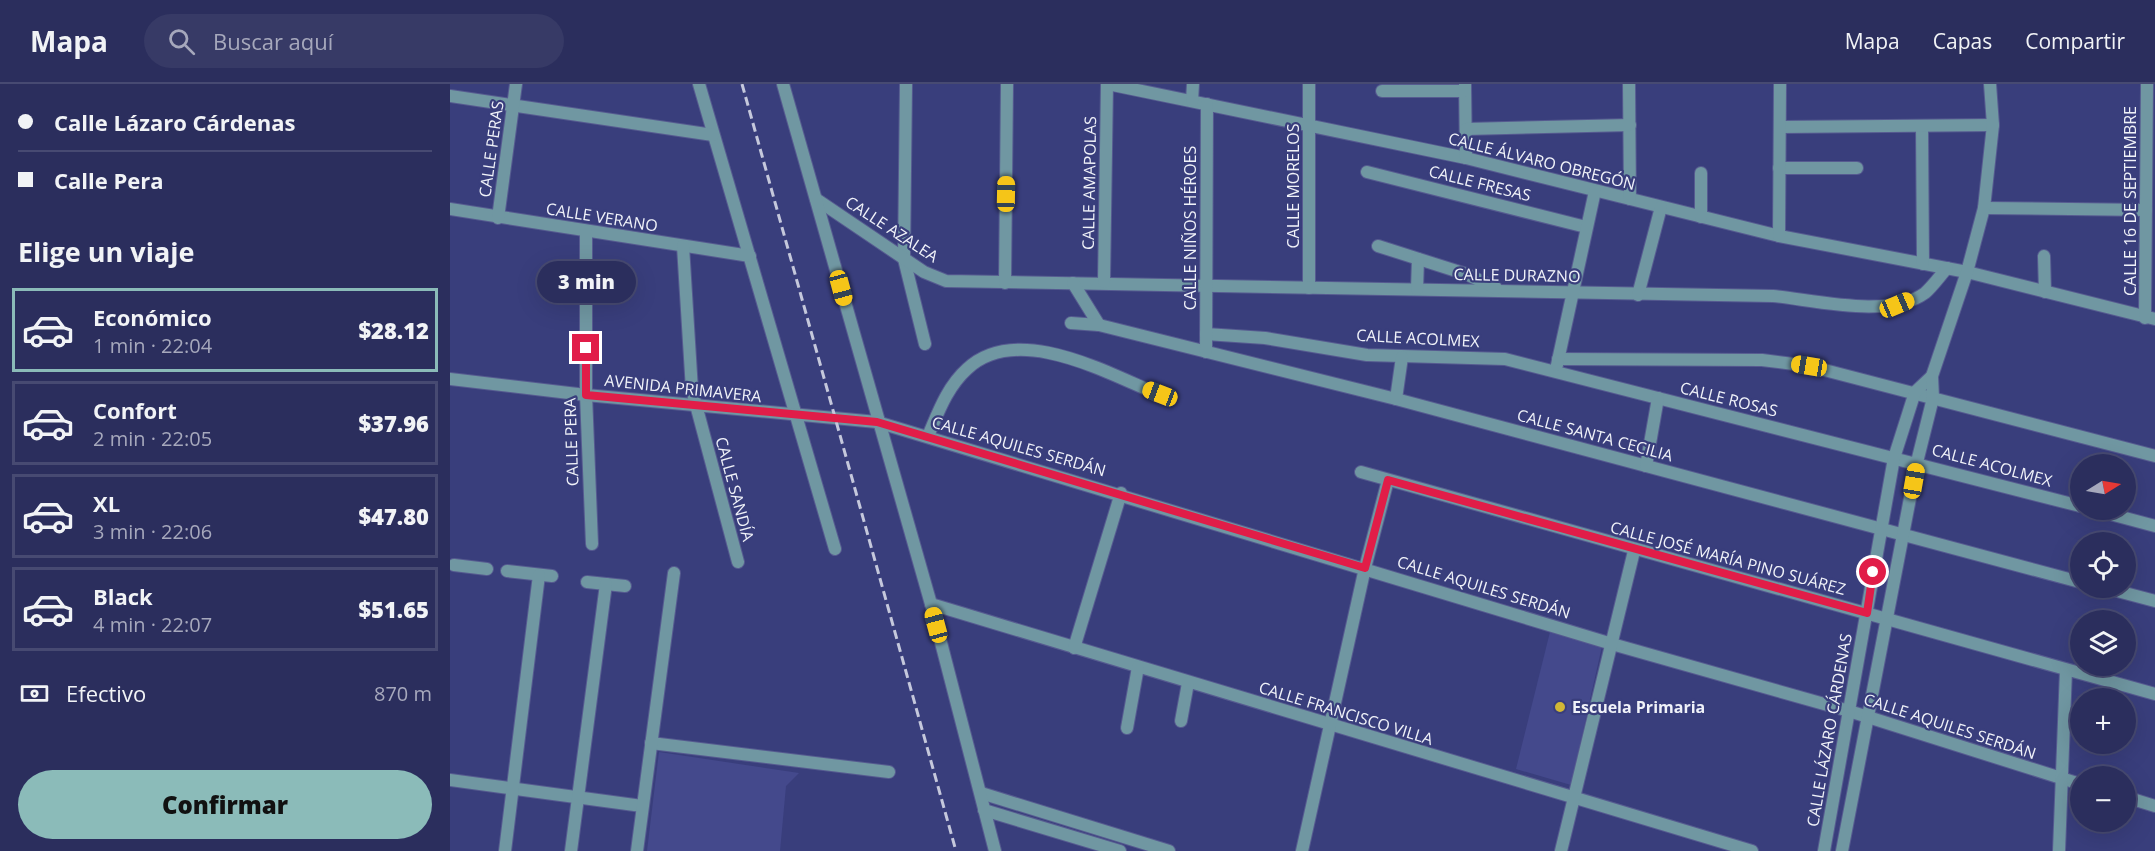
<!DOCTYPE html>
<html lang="es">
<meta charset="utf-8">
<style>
body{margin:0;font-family:"Open Sans",sans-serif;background:#373a66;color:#f1f3f6;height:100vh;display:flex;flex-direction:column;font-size:22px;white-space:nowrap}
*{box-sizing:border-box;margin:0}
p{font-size:20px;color:#a6a8bc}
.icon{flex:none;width:33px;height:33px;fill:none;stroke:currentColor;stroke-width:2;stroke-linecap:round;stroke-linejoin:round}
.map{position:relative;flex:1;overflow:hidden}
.drawer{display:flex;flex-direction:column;background:#2b2e5d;width:450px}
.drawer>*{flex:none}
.top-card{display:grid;align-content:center;height:132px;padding:0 18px;background:#2b2e5d}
.needle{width:39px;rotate:79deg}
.buttons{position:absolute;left:1620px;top:370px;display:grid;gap:12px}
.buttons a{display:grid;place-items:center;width:66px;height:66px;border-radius:50%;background:#2b2e5d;box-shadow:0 6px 24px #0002,0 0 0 2px #474a72;font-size:30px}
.end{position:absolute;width:27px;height:27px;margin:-14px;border:8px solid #e11d48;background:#fff;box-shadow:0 0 0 3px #fff}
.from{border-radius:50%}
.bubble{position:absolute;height:42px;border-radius:21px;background:#2b2e5d;box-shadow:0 6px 24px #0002,0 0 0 2px #474a72;font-size:20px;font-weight:800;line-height:42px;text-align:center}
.car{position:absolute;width:18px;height:36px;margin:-18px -9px;border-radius:8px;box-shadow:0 0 4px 2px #0007;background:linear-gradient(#f5c518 24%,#345 0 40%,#f5c518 0 76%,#345 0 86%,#f5c518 0)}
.top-card b{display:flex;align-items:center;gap:21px;height:57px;font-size:22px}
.top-card b+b{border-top:2px solid #474a72}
.top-card i{width:15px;height:15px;background:#f1f3f6}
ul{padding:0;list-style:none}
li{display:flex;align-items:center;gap:18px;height:84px;margin:0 12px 9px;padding:0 6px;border:3px solid #474a72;border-radius:0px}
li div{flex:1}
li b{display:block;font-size:22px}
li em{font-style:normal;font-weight:800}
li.current{border-color:#8bbbb9}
li>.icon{width:54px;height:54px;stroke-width:1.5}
h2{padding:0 18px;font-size:27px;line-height:72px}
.pay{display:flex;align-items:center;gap:15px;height:66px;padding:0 18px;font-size:22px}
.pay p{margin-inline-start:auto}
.cta{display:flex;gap:12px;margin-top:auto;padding:12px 18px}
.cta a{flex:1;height:69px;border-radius:36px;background:#8bbbb9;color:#111;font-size:24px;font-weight:800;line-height:69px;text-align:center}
header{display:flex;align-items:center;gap:36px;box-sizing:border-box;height:84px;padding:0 30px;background:#2b2e5d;border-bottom:2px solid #474a72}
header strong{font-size:28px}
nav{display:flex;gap:33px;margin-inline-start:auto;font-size:21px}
.search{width:420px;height:54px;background:#373a66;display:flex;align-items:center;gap:15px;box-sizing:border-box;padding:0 21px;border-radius:33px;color:#a6a8bc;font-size:22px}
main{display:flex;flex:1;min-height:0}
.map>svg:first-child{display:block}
</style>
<header>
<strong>Mapa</strong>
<div class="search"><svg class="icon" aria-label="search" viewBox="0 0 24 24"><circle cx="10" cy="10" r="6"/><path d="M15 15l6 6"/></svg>Buscar aquí</div>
<nav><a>Mapa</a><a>Capas</a><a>Compartir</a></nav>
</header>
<main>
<section class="drawer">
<div class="top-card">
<b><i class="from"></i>Calle Lázaro Cárdenas</b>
<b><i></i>Calle Pera</b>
</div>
<h2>Elige un viaje</h2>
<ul>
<li class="current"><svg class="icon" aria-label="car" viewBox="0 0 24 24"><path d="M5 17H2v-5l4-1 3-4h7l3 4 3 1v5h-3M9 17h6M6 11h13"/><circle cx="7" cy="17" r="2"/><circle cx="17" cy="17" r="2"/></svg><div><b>Económico</b><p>1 min · 22:04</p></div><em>$28.12</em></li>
<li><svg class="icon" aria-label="car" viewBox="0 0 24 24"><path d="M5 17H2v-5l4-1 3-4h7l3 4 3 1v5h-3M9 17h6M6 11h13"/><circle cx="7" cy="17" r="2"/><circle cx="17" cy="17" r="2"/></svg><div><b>Confort</b><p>2 min · 22:05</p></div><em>$37.96</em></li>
<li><svg class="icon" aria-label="car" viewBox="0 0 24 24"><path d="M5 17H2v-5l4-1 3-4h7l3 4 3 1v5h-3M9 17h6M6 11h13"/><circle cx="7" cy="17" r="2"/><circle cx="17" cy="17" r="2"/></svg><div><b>XL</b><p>3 min · 22:06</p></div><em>$47.80</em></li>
<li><svg class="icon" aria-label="car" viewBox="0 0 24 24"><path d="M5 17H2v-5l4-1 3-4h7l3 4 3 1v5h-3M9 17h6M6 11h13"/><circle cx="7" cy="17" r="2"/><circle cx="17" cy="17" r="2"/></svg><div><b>Black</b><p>4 min · 22:07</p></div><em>$51.65</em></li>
</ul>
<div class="pay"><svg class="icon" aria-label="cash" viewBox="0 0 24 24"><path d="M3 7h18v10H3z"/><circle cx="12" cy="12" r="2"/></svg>Efectivo<p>870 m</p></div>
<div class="cta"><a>Confirmar</a></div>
</section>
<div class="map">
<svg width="1705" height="767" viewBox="0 0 1705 767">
<rect width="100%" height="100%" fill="#393e7c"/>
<g fill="#44498c">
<polygon points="1100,548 1152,562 1121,701 1066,685"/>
<polygon points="209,668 349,689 336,702 330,767 197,767"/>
</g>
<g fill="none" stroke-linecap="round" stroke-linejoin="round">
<defs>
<g id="minor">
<polyline points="249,0 385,465"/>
<polyline points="456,0 454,175 475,260"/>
<polyline points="658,0 1016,74 1329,152 1517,188 1705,235"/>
<polyline points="859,0 859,204"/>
<polyline points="1015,0 1016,74"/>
<polyline points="1179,0 1180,115"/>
<polyline points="932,7 1015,7"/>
<polyline points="0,12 263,51"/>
<polyline points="742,17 743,0"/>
<polyline points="1472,42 1473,180"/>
<polyline points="1330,43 1543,41"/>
<polyline points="1016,45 1180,41"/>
<polyline points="1329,84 1407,84"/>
<polyline points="917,88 1136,143"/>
<polyline points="1251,89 1251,133"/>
<path d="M 366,115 L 474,188 L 496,197 L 1323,212 C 1364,216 1440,235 1475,209 C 1483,202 1490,192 1497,184"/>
<polyline points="1534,124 1696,126"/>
<polyline points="0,125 300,172"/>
<polyline points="48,134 66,0"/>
<polyline points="136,147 136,311 142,460"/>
<polyline points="1329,152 1330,0"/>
<polyline points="233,162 242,306 288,478"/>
<polyline points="928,162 1016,190 1046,204"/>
<polyline points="1594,172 1595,208"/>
<polyline points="654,198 657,0"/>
<polyline points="555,199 557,0"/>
<polyline points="623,199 649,241"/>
<polyline points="967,205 968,175"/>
<polyline points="1188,211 1211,123"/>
<polyline points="1695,234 1697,0"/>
<polyline points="621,239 649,241 946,315 1630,498"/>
<polyline points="756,250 815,254 917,271 1055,275 1630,422"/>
<polyline points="756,268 757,20"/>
<polyline points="1108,275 1312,276 1359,282 1705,372"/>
<polyline points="1107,281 1145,107"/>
<polyline points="946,315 952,273"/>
<polyline points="427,338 1162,560 1399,627 1630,700"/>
<path d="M 478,352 C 488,329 497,303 517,285 C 567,238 657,289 710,311"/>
<polyline points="1196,382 1208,314"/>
<polyline points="911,388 1705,610"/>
<polyline points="1645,426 1705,442"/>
<polyline points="4,481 37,485"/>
<polyline points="57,487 102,492"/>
<polyline points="137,498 175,502"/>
<polyline points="1656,504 1705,517"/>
<polyline points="481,520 1302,767"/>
<polyline points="624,564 671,409"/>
<polyline points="731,637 738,599"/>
<polyline points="677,644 688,583"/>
<polyline points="201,659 439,688"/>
<polyline points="0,696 192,722"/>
<polyline points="531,709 719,767"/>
<polyline points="1676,713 1705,722"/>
<polyline points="534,726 670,767"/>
<polyline points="55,767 89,491"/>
<polyline points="121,767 156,500"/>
<polyline points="187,767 224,489"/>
<polyline points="852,767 915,484 938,396"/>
<polyline points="1111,767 1184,467"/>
<polyline points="1374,767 1444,374 1465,308 1482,292"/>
<polyline points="1392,767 1467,378 1483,314 1482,292 1517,188 1534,124 1543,41 1540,0"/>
<polyline points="1609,767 1616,586"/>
</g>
<g id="tertiary">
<polyline points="333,0 481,520 545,767"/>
<polyline points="0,295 136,311 427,338"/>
</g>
</defs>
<use href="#minor" stroke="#565b90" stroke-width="14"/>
<use href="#tertiary" stroke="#565b90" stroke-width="14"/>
<use href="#minor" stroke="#7097a2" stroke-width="12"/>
<use href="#tertiary" stroke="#7097a2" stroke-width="12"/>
<polyline stroke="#c5c8dc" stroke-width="3" stroke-dasharray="9 4.5" stroke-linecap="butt" points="292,0 506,767"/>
</g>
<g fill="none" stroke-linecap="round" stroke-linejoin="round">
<polyline stroke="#e11d48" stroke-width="8" points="136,264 136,311 427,338 915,484 938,396 1417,529 1423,488"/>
</g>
<circle fill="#d1b736" stroke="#393e7c" stroke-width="2" cx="1110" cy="623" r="6"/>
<g text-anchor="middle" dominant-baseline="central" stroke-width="4.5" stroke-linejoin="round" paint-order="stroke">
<g font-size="16" fill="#f0f2f9" stroke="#393e7c">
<text transform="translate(41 65) rotate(-82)">CALLE PERAS</text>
<text transform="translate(1092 77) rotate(14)">CALLE ÁLVARO OBREGÓN</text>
<text transform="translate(639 99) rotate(-89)">CALLE AMAPOLAS</text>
<text transform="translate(1030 99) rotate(14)">CALLE FRESAS</text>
<text transform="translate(843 102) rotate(-90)">CALLE MORELOS</text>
<text transform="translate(1680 117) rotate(-90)">CALLE 16 DE SEPTIEMBRE</text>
<text transform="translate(152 133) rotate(9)">CALLE VERANO</text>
<text transform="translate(740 144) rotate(-90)">CALLE NIÑOS HÉROES</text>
<text transform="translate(442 145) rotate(33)">CALLE AZALEA</text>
<text transform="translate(1067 191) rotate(1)">CALLE DURAZNO</text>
<text transform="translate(968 254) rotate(3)">CALLE ACOLMEX</text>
<text transform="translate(233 304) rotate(6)">AVENIDA PRIMAVERA</text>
<text transform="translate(1279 315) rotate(14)">CALLE ROSAS</text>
<text transform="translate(1145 351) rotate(15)">CALLE SANTA CECILIA</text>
<text transform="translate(121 358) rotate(-92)">CALLE PERA</text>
<text transform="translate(569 362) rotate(16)">CALLE AQUILES SERDÁN</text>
<text transform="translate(1542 381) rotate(15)">CALLE ACOLMEX</text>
<text transform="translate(285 405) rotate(75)">CALLE SANDÍA</text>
<text transform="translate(1278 474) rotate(15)">CALLE JOSÉ MARÍA PINO SUÁREZ</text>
<text transform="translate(1034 503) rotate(17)">CALLE AQUILES SERDÁN</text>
<text transform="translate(896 629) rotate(17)">CALLE FRANCISCO VILLA</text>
<text transform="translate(1500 642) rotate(18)">CALLE AQUILES SERDÁN</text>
<text transform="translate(1379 646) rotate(-80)">CALLE LÁZARO CÁRDENAS</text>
</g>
<g font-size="16" font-weight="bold" fill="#f0f2f9" stroke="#393e7c" text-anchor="start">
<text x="1122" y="623">Escuela Primaria</text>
</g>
</g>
</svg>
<div class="buttons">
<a><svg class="needle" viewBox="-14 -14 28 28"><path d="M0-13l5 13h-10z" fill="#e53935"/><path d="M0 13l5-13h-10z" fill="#a6a8bc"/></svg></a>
<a><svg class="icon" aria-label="locate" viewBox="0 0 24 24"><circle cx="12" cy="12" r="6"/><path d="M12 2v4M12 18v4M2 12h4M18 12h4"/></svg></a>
<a><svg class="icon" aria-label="layers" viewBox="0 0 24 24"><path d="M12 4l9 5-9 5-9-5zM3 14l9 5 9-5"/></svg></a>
<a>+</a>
<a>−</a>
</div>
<i class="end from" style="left:1423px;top:488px"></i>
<i class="end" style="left:136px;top:264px"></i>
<div class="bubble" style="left:87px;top:177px;width:99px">3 min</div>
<i class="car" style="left:556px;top:110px;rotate:1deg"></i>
<i class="car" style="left:391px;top:204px;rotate:165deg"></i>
<i class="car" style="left:1447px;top:221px;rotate:67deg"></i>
<i class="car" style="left:1359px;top:282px;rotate:279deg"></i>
<i class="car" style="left:710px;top:310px;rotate:291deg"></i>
<i class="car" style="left:1464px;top:397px;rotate:10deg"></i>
<i class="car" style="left:486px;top:541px;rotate:345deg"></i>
</div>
</main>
